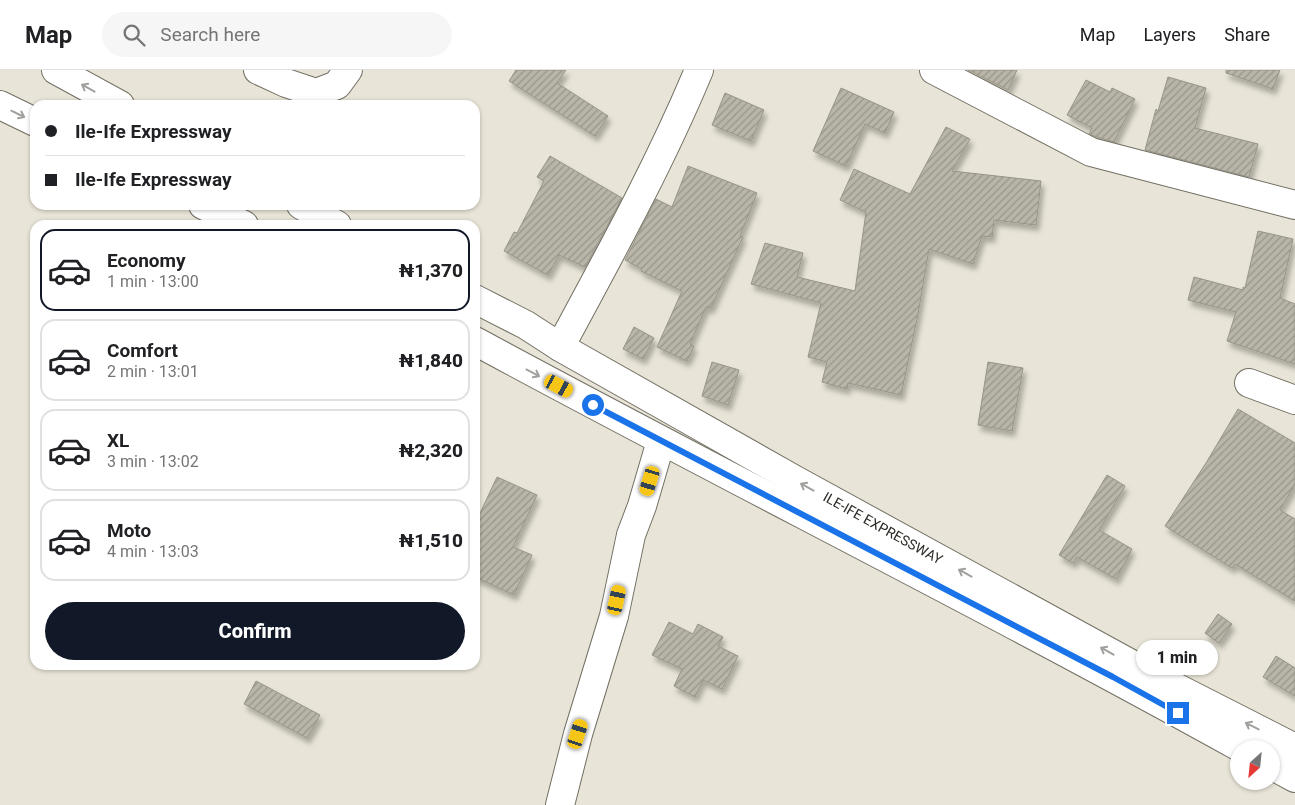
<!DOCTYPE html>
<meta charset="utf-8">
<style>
body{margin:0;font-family:Roboto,sans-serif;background:#f6f6f6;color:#202124;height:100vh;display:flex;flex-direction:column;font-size:19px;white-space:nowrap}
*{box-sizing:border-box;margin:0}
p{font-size:16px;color:#757577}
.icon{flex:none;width:28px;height:28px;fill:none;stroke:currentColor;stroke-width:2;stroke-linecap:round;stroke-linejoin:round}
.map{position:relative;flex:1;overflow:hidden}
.sheet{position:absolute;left:30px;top:150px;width:450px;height:450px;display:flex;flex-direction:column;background:#fff;border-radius:15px;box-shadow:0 1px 4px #0004}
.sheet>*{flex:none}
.banner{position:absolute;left:30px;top:30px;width:450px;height:110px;border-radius:15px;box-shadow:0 1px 4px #0004;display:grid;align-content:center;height:110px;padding:0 15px;background:#fff}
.needle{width:32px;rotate:207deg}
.buttons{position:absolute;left:1230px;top:670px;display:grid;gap:10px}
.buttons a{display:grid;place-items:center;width:50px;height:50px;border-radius:50%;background:#fff;box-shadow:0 1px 4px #0004;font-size:25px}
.end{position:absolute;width:22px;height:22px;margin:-11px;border:6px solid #1a73e8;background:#fff;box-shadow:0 0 0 2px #fff}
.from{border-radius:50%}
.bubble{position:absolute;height:35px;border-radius:18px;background:#fff;box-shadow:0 1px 4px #0004;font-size:16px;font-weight:800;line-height:35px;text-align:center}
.car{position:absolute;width:15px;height:30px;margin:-15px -8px;border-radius:6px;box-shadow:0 0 4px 1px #0007;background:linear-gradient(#f5c518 24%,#345 0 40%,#f5c518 0 76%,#345 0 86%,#f5c518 0)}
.banner b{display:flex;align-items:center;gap:18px;height:48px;font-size:19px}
.banner b+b{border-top:1px solid #e0e0e0}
.banner i{width:12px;height:12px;background:#202124}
ul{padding:9px 0 0;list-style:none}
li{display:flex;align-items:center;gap:15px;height:82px;margin:0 10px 8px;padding:0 5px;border:2px solid #e0e0e0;border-radius:15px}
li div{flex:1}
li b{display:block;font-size:19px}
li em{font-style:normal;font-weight:800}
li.current{border-color:#111827}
li>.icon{width:45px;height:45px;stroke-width:1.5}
.primary-button{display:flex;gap:10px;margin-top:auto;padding:10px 15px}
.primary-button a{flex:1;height:58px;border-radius:30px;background:#111827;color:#fff;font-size:20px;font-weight:800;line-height:58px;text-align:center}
header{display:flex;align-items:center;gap:30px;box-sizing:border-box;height:70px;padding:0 25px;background:#fff;border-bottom:1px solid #e0e0e0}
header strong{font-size:24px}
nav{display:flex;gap:28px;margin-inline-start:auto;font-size:18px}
.search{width:350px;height:45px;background:#f6f6f6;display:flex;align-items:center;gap:12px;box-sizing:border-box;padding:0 18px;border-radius:28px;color:#757577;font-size:19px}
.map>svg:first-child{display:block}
</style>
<header>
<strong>Map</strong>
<div class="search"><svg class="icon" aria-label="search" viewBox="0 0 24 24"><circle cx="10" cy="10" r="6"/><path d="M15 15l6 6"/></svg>Search here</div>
<nav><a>Map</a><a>Layers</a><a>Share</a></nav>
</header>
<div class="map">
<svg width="1295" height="735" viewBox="0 0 1295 735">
<defs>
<pattern id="building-hatch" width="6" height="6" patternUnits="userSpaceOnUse" patternTransform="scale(1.25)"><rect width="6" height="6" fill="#b9b6a9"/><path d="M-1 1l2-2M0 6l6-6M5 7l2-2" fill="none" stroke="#979489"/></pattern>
<filter id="shadow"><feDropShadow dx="3" dy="5.5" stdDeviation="2.5" flood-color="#0004"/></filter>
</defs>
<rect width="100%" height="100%" fill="#e8e4d7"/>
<g fill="url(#building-hatch)" stroke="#979488" filter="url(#shadow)">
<polygon points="516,0 566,0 557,13 608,46 595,66 509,11"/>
<polygon points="968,0 1017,0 1008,20"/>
<polygon points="1226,0 1280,0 1273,19 1226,3"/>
<polygon points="1168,7 1206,18 1195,58 1258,74 1249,107 1145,80 1156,39 1158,41"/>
<polygon points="1086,10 1110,22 1112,18 1135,29 1114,72 1097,67 1089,64 1092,58 1067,45"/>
<polygon points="841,18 894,42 885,63 865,54 846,96 813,81"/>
<polygon points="725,23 764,40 751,71 712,55"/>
<polygon points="946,57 970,69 952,101 1041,111 1036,155 994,150 992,167 982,166 973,194 929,179 918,244 901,325 848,313 847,319 822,312 827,292 808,287 821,233 751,214 765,173 803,183 797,207 855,221 866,142 840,130 854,99 910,124"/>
<polygon points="550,86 622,128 585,197 559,185 548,205 504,181 514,162 517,163 544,111 537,107"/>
<polygon points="688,96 757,123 740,166 743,167 711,238 706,237 690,274 694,276 687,291 657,277 682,221 641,201 642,199 625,190 656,129 672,137"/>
<polygon points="1258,161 1293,169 1280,228 1295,234 1295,294 1227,271 1236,242 1188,230 1194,207 1243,220 1243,217 1245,218"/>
<polygon points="634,257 654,268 643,289 623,279"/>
<polygon points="712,292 739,300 728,335 702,326"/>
<polygon points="988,292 1023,298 1012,361 978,355"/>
<polygon points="1238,339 1295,373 1295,414 1280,440 1295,449 1295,531 1235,494 1232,498 1165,456 1206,393"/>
<polygon points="1107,405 1125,416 1099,460 1132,479 1116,509 1077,487 1073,493 1059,485"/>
<polygon points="497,407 537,425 513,477 532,485 514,525 475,507 475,454"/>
<polygon points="1218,544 1232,554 1219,573 1205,563"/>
<polygon points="669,552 693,564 698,554 723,567 718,576 738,586 722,619 703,610 695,627 674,616 682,599 652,585"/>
<polygon points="1276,586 1295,598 1295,626 1263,607"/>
<polygon points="256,611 320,645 307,668 244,634"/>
</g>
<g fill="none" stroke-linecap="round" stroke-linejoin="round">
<defs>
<g id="minor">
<polyline points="258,0 286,13 316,23 337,15 348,0"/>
<polyline points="934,0 1091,82 1295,135"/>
<path d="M 560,277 C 609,186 659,96 699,0"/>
<polyline points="1249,313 1295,330"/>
<polyline points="560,735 578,664 614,546 631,465 642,436 661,371"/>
</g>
<g id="major">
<polyline points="56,0 120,35"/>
<polyline points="0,35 35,52"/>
<polyline points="203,135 244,155"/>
<polyline points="301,135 337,155"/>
<polyline points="475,229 526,255 560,277 797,411 1144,601 1295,678"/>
<path d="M 475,271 C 730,409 989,538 1243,679"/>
<polyline points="1271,695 1295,708"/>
</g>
</defs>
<use href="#minor" stroke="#726f63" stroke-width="30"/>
<use href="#major" stroke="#726f63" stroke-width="30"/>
<use href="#minor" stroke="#fff" stroke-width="28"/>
<use href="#major" stroke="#fff" stroke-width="28"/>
</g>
<defs><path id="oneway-shaft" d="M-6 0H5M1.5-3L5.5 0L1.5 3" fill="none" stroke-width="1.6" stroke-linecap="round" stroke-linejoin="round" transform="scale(1.25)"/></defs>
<g stroke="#a0a09d">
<use href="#oneway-shaft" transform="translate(88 18) rotate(-151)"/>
<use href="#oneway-shaft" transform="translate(18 44) rotate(26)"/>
<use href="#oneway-shaft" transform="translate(533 303) rotate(28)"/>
<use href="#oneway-shaft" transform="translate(807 417) rotate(-151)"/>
<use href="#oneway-shaft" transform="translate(965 503) rotate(-151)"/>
<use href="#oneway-shaft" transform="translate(1107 581) rotate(-151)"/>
<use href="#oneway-shaft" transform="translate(1252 656) rotate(-153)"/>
</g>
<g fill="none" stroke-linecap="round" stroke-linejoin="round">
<polyline stroke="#1a73e8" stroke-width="6" points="593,335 1113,607 1178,643"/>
</g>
<g text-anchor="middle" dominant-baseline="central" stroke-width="4.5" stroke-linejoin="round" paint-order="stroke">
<g font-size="14" fill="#2c2b26" stroke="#fff">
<text transform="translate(883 458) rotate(29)">ILE-IFE EXPRESSWAY</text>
</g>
</g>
</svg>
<div class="buttons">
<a><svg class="needle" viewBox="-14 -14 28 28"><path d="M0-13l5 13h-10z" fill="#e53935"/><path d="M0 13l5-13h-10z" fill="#757577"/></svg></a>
</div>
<i class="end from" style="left:593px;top:335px"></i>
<i class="end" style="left:1178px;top:643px"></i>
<div class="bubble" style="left:1136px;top:570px;width:82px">1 min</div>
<i class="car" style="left:559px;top:316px;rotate:118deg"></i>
<i class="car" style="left:650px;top:411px;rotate:197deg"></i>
<i class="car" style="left:617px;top:530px;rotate:12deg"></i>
<i class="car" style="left:578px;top:664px;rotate:18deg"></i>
<div class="banner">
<b><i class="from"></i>Ile-Ife Expressway</b>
<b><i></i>Ile-Ife Expressway</b>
</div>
<section class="sheet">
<ul>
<li class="current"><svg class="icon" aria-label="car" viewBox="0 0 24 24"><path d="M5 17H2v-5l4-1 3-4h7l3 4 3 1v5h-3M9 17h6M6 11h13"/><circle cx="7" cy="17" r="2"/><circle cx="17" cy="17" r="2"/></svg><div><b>Economy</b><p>1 min · 13:00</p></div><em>₦1,370</em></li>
<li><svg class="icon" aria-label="car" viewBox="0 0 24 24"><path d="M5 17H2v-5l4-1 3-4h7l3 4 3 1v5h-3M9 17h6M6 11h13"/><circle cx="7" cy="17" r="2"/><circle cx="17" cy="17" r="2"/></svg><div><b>Comfort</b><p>2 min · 13:01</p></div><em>₦1,840</em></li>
<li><svg class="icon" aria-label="car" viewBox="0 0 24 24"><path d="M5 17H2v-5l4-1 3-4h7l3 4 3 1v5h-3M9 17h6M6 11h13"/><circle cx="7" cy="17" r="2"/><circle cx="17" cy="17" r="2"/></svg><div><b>XL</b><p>3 min · 13:02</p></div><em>₦2,320</em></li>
<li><svg class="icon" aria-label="car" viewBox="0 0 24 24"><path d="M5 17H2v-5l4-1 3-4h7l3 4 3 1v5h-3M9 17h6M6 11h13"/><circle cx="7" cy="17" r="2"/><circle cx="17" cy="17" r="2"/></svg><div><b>Moto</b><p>4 min · 13:03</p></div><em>₦1,510</em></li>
</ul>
<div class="primary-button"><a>Confirm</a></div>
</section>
</div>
